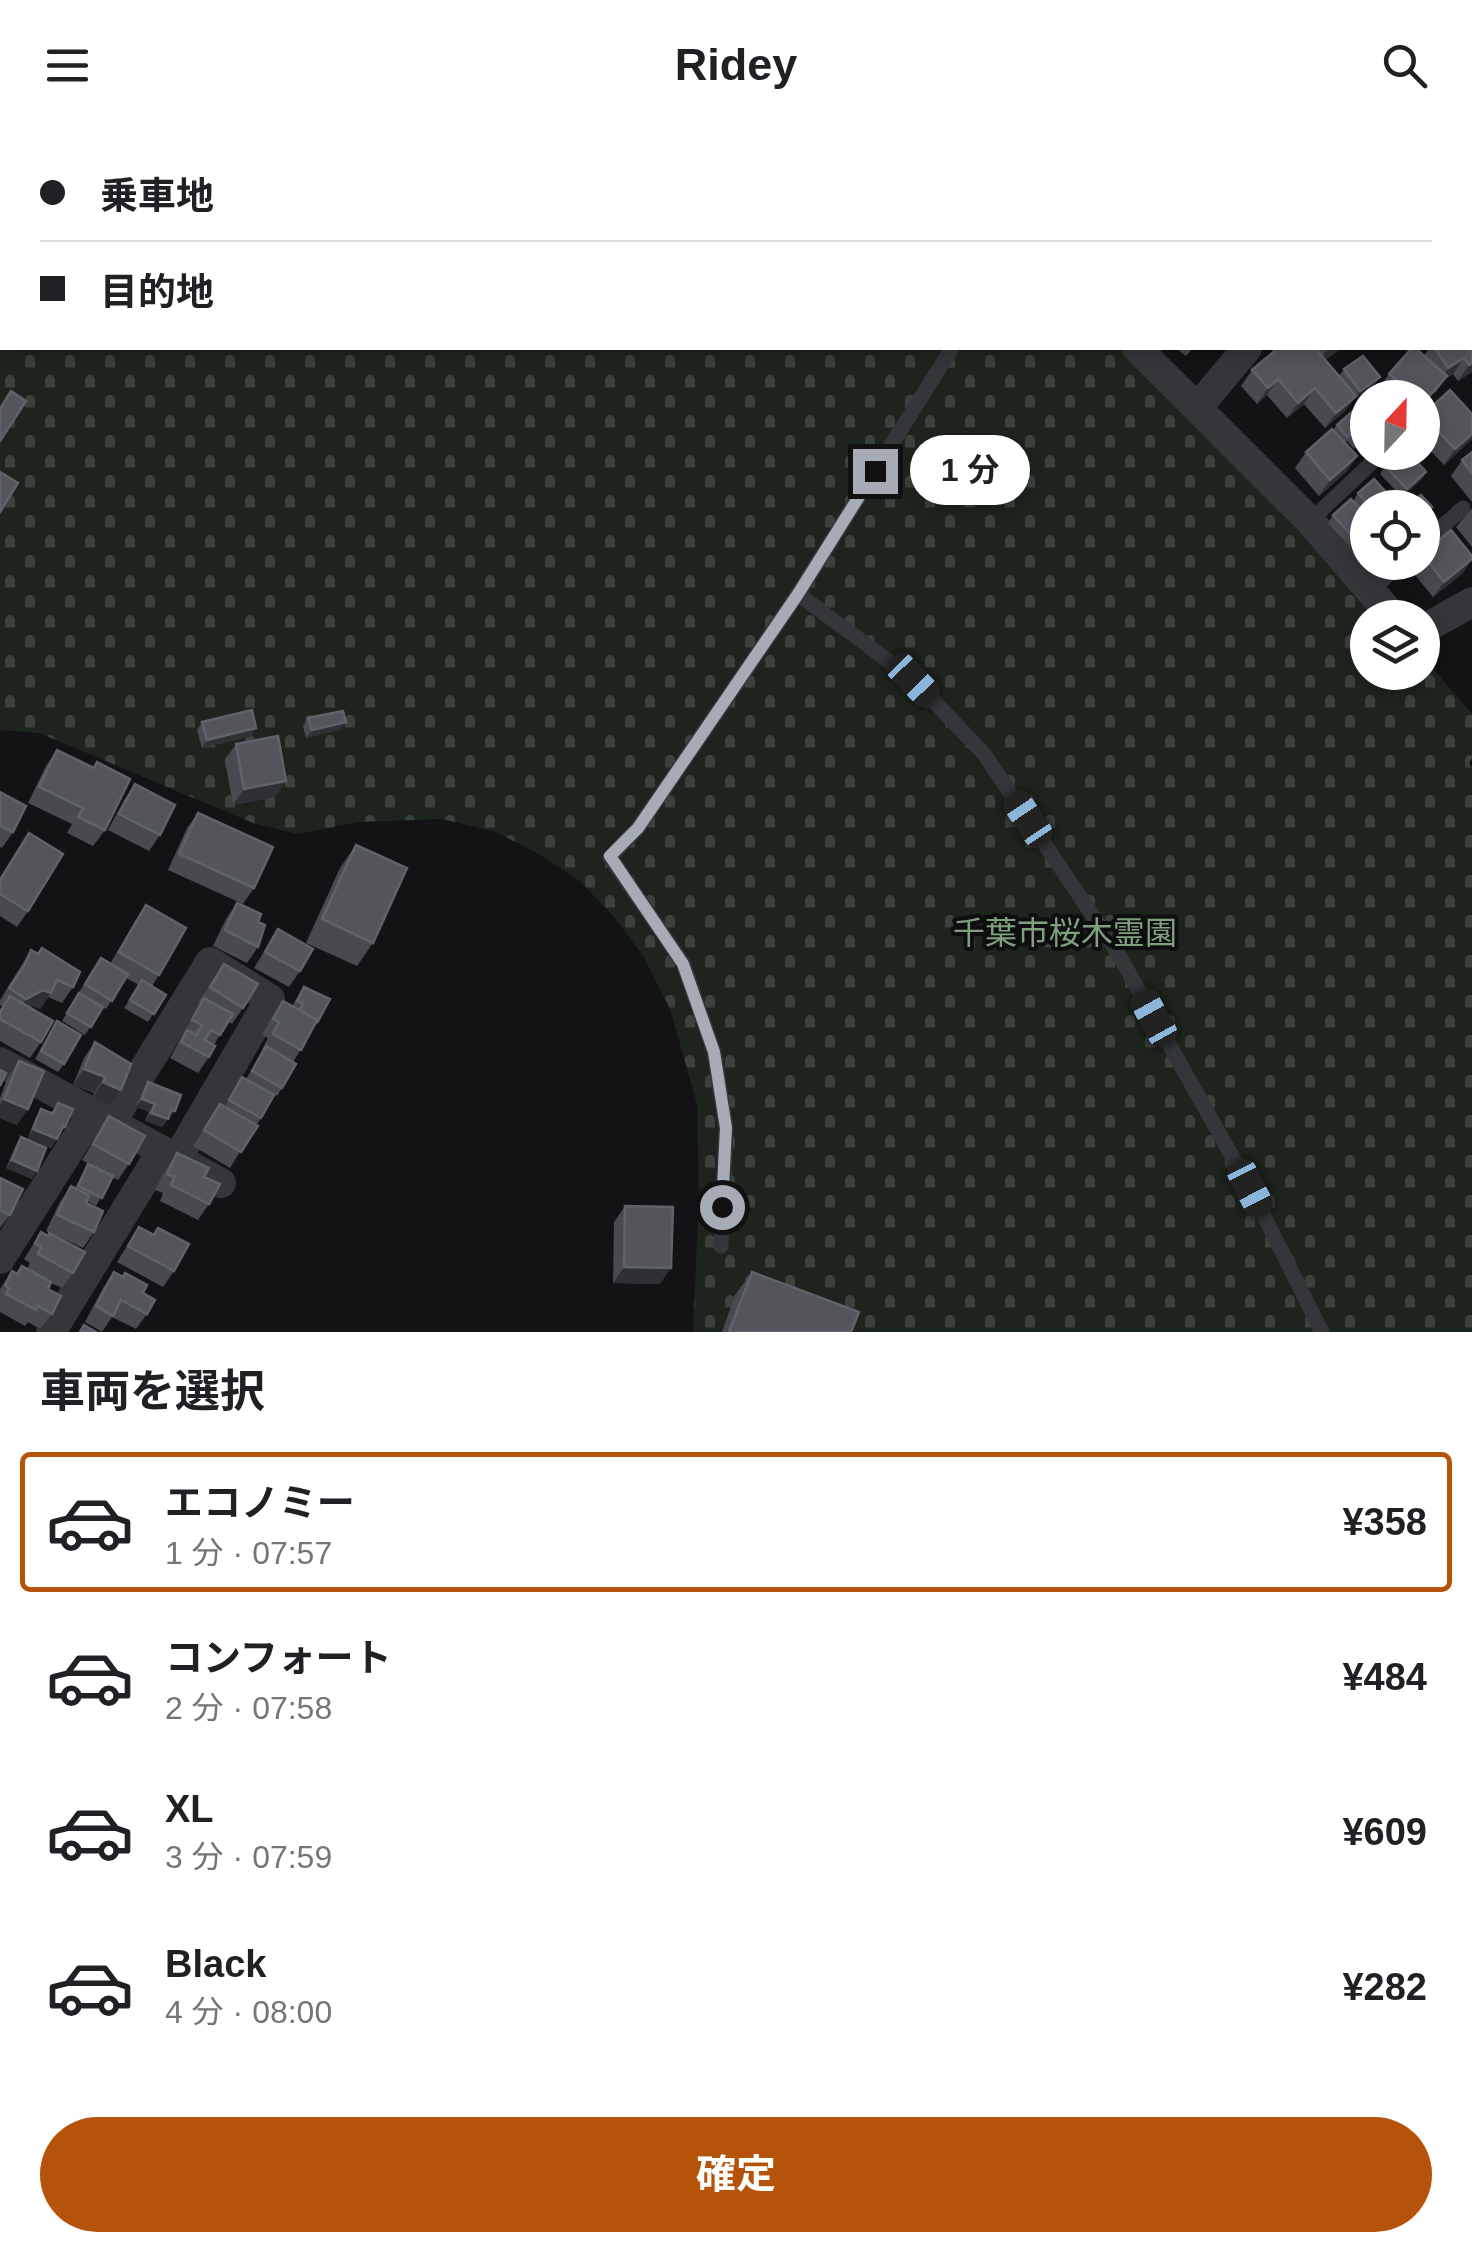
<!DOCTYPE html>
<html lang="ja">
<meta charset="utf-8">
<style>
body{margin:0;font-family:Arial,"Noto Sans JP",sans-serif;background:#f6f6f6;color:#202124;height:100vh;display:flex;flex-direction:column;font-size:38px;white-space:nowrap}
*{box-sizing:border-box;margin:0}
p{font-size:32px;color:#757577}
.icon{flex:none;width:55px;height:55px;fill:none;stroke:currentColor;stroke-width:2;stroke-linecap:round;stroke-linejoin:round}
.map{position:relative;height:1202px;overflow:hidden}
.sheet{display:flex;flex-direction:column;background:#fff;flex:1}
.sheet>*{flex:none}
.banner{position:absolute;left:0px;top:0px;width:1472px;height:220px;box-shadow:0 5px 15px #0003;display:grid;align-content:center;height:220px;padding:0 40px;background:#fff}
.needle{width:65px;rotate:22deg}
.buttons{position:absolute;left:1350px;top:250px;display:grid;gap:20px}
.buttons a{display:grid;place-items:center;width:90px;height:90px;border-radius:50%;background:#fff;box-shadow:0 5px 15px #0003;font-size:50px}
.end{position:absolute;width:45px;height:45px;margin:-22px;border:12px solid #a5acb5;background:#111;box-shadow:0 0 0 5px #111}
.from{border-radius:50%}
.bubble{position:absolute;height:70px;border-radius:35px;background:#fff;box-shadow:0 5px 15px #0003;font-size:32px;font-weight:700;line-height:70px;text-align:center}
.car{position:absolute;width:30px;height:60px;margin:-30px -15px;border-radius:12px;box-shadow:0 0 8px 2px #0007;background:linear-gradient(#222 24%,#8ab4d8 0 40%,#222 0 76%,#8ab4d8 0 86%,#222 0)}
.banner b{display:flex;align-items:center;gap:35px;height:95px;font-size:38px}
.banner b+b{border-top:2px solid #e0e0e0}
.banner i{width:25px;height:25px;background:#202124}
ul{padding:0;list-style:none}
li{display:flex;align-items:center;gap:30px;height:140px;margin:0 20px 15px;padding:0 20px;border:5px solid transparent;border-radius:10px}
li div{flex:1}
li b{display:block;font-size:38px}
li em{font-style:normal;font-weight:700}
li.on{border-color:#b45309}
li>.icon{width:90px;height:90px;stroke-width:1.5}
h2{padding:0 40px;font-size:45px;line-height:120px}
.cta{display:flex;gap:20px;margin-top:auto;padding:20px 40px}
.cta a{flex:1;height:115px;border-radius:60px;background:#b45309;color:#fff;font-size:40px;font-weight:700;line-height:115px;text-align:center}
header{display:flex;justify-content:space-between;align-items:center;height:130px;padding:0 40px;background:#fff;font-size:45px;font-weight:700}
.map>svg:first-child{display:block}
</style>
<header><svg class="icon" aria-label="menu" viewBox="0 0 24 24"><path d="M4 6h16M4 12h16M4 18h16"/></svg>Ridey<svg class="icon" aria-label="search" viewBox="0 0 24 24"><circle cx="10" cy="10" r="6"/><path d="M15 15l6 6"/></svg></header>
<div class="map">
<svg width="1472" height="1202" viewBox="0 0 1472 1202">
<defs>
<pattern id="cemetery-stones" width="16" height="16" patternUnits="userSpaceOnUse" patternTransform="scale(2.5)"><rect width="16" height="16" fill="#1d241d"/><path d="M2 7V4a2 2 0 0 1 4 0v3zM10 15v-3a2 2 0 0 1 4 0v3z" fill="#3b413c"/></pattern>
</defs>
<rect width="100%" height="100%" fill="#131315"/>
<g fill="url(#cemetery-stones)">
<polygon points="139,0 785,0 789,2 137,2"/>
<polygon points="2,199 2,218 1121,218 1309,396 1388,487 1368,488 1368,542 1422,542 1423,527 1472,584 1472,628 1469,633 1472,638 1472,1202 693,1202 699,1064 697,974 670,879 644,827 614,787 580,751 537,723 496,702 442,689 359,692 298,704 253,693 39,603 0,600 0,203"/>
</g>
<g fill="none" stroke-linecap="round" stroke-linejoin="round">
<g stroke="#34363a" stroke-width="15">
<polyline points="1310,391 1383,322"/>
<polyline points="1422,414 1463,378"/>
<polyline points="1371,461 1402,432"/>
<polyline points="798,464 913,549 984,624 1116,820 1250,1058 1322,1202"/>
<polyline points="721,1116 726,998 714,922 683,833 610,727 638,698 798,464 952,218"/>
</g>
<g stroke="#34363a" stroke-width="30">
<polyline points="833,0 838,2"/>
<polyline points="985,2 987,0"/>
<polyline points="1395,2 1396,0"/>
<polyline points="0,62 2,65"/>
<polyline points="1137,218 1310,391 1394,488"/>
<polyline points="1198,277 1247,218"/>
<polyline points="1422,500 1472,472"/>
<polyline points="0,932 221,1053"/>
<polyline points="111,993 210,832 270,869 177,1029"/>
<polyline points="0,1129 93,983"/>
<polyline points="51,1202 162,1021"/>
</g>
<g stroke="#60646a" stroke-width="52">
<polyline points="78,2 80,0"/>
<polyline points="0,132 2,128"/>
</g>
</g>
<g fill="#494a50">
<polygon points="1176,218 1193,218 1186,226"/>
<polygon points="1278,218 1342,218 1325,230 1339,246 1344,239 1374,255 1354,268 1345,281 1325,298 1304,274 1287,288 1267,265 1257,274 1241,256 1252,240"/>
<polygon points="1430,218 1470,218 1472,242 1458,251 1453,244 1445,249 1436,262 1422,268 1387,268 1378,259 1389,244 1424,225"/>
<polygon points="1426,282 1472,309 1444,335 1428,318 1421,323 1421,322 1422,322 1422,287"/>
<polygon points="1337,295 1368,308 1354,319 1347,311 1344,313 1357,326 1346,342 1319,366 1295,338 1306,322 1333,300"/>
<polygon points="1472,322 1472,372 1451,346 1462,330"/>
<polygon points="1385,336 1426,342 1421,350 1402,367 1380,344"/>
<polygon points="1358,363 1388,378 1368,378 1368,398 1349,416 1328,393 1333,385 1353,371"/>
<polygon points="1472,378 1472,417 1456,397"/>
<polygon points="1368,405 1368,432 1381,432 1371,442 1360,430 1363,426 1356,418"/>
<polygon points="1422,424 1463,443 1433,467 1411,440 1416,432 1422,432"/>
<polygon points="308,588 346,592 340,600 306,608 303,596"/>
<polygon points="202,592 256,598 251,606 202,618 197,600"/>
<polygon points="236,614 286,651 275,667 233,675 225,630"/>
<polygon points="57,620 93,637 97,632 105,700 93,716 67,703 72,694 28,673 46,636"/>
<polygon points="135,654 160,705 149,721 108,700 124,670"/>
<polygon points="0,662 13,702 2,718 0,717"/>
<polygon points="198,683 254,758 243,774 168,740 187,698"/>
<polygon points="29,703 28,781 17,797 0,786 0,748"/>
<polygon points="356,715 373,813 357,836 306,813 340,738"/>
<polygon points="237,773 258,792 258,817 247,833 213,816 226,789"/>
<polygon points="146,775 159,845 152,856 166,865 148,892 124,878 139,855 126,848 106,879 79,862 101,828 110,834 135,791"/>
<polygon points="278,799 300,841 289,857 254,838"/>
<polygon points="31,820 73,857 62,873 48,867 40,879 32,876 29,877 41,912 30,928 0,911 0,880 2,876 0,875 0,870"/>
<polygon points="224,834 243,878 232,894 228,891 214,915 209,927 198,943 170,928 200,874 198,873"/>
<polygon points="304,857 317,893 293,932 282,958 277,966 246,949 263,921 262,920 268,908 262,905 272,887 283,871 292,876"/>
<polygon points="79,863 103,877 85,905 62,891"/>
<polygon points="57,891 64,934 58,942 35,929"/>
<polygon points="95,912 121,960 110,975 92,968 94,963 73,955 84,928"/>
<polygon points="19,931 17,995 0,988 0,968 8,947"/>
<polygon points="242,947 261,988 230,1038 193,1016 220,974 225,976"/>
<polygon points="148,952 169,989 168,989 162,997 145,991 149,982 136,977 143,960"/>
<polygon points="58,973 65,997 51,1018 28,1008 36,987 41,979 51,983"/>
<polygon points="109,986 129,1034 118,1050 112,1047 96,1076 87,1071 94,1102 83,1118 46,1101 60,1072 71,1056 75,1058 88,1034 101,1041 82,1030"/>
<polygon points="21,1007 32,1049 6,1038 16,1015"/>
<polygon points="177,1023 209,1074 198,1090 160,1071 163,1063 155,1060 166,1039"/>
<polygon points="0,1048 10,1085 0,1098"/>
<polygon points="625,1076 660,1154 613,1153 614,1092"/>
<polygon points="139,1097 153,1105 158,1098 174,1141 163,1157 117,1132"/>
<polygon points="41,1102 73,1143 62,1158 51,1153 48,1159 52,1184 40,1199 28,1192 25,1196 0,1182 0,1159 12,1141 17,1144 22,1136 27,1139 30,1133 24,1129"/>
<polygon points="114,1142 143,1163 147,1184 136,1199 112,1187 102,1202 85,1192 103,1158"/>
<polygon points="752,1142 851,1202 722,1202 735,1165"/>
</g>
<g fill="#2f3034">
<polygon points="1332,218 1342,218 1315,237 1326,221"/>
<polygon points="1464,228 1453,244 1445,249 1422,277 1423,273 1448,238"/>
<polygon points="1472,233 1472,242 1458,251 1469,235"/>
<polygon points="1380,247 1374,255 1355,269 1360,261"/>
<polygon points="1278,249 1267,265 1257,274 1268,258"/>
<polygon points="1315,258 1304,274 1287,288 1298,273"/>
<polygon points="1356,266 1345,281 1325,298 1336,283"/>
<polygon points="1439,302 1428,318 1421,323 1433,308"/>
<polygon points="1472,304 1472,309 1444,335 1455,319"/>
<polygon points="1357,326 1346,342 1319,366 1330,350"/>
<polygon points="1426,342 1421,350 1402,367 1407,359"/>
<polygon points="1368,396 1366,400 1349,416 1354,408"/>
<polygon points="1472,429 1463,443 1433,467 1444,452"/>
<polygon points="346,592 340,600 306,608 312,600"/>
<polygon points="256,598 251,606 202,618 207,610"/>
<polygon points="286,651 275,667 233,675 244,659"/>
<polygon points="43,860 51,863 40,879 32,876 15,885 26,869"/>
<polygon points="84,939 105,947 94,963 73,955"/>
<polygon points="103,952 121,960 110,975 92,968"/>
<polygon points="4,969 28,979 17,995 0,988 0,975"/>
<polygon points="142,969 155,974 149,982 136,977"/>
<polygon points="171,980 175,981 169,989 166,989 168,989 162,997 145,991 151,983"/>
<polygon points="33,999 57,1009 51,1018 28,1008"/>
<polygon points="12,1030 37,1041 32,1049 6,1038"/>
<polygon points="624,1137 671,1138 660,1154 613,1153"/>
</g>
<g fill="#53555b" stroke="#606269" stroke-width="2.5">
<polygon points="1428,0 1463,0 1465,2 1431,2"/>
<polygon points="1472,29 1472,63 1470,61 1470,30"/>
<polygon points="1470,106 1472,109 1472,132 1470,134"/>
<polygon points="1472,188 1472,233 1469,235 1464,228 1448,238 1435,218 1470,218 1470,189"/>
<polygon points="1278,218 1315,218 1356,266 1336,283 1315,258 1298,273 1278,249 1268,258 1252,240"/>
<polygon points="1412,218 1415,218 1447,246 1423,273 1422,268 1416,268 1389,244"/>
<polygon points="1363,226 1380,247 1360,261 1344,239"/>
<polygon points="1450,260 1472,284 1472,304 1455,319 1439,302 1433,308 1424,298 1433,290 1426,282"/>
<polygon points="11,261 26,271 0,311 0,279"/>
<polygon points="1360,275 1368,284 1368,304 1360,311 1352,303 1347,307 1337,295"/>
<polygon points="1332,299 1357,326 1330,350 1306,322"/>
<polygon points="1400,322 1408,322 1426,342 1407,359 1385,336"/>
<polygon points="1472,322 1472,343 1462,330"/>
<polygon points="0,342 18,353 0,382"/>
<polygon points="1374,349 1393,370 1385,378 1371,378 1358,363"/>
<polygon points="1421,365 1432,377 1422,386 1422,378 1399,378 1410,367 1414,371"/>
<polygon points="1351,369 1368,387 1368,396 1354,408 1333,385"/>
<polygon points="1451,400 1472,426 1472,429 1444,452 1422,424"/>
<polygon points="1368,405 1368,417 1362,410"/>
<polygon points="252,580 256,598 207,610 202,592"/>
<polygon points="343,581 346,592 312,600 308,588"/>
<polygon points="278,606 286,651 244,659 236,614"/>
<polygon points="57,620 94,638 97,632 130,649 105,700 78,687 83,678 39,657"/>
<polygon points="135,654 175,675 160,705 119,684"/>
<polygon points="0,662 26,676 13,702 0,696"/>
<polygon points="198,683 273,717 254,758 179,724"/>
<polygon points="29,703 63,724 28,781 0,764 0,750"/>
<polygon points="356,715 407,738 373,813 322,789"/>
<polygon points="237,773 261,784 258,792 265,795 258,817 225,800"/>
<polygon points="146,775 186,798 159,845 119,822"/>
<polygon points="278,799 313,819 300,841 265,822"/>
<polygon points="42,818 80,842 73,857 57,850 51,863 43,860 26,869 9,858 24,836 31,820 38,824"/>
<polygon points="101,828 128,844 112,871 85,854"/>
<polygon points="224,834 258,854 243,878 210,857"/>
<polygon points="142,850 166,865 154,884 130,870"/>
<polygon points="304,857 330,869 317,893 317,890 300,880 303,874 297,871"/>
<polygon points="79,863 103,877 91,897 67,883"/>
<polygon points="10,866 53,891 41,912 0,889 0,882"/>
<polygon points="204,868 233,884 220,905 211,900 205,910 215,916 209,927 181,912 187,900 196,905 202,895 192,890"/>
<polygon points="283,871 317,890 301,920 273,904 279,892 273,889"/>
<polygon points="57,891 81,905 64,934 41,921"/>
<polygon points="95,912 131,934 121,960 103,952 105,947 84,939"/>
<polygon points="266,916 296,934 282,958 252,941"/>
<polygon points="19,931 44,941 28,979 4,969"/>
<polygon points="0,940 6,943 0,956"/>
<polygon points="242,947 274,965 261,988 229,970"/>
<polygon points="148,952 181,965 175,981 171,980 168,989 151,983 155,974 142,969"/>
<polygon points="58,973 73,979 65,997 63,996 57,1009 33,999 41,979 53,984"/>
<polygon points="220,974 258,996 241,1022 204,1000"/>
<polygon points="109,986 145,1006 129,1034 93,1014"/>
<polygon points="21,1007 46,1018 37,1041 12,1030"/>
<polygon points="177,1023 209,1038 204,1047 220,1054 209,1074 171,1055 174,1047 167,1044"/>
<polygon points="88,1034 113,1046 102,1068 78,1056"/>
<polygon points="0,1048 23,1059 10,1085 0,1080"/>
<polygon points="71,1056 89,1065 86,1073 103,1081 94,1102 57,1085"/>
<polygon points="625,1076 673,1077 671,1138 624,1137"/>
<polygon points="139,1097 154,1105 158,1098 189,1114 174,1141 128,1116"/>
<polygon points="41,1102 48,1106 49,1103 85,1122 73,1143 38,1124 41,1117 35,1113"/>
<polygon points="22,1136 51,1152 48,1159 61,1166 52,1184 38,1176 36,1180 6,1164 9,1158 5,1155 12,1141 17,1144"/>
<polygon points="114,1142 123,1147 125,1143 147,1155 143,1163 155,1170 147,1184 121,1170 113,1186 96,1176"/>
<polygon points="752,1142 859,1182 851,1202 729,1202"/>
<polygon points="84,1195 96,1202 80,1202"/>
</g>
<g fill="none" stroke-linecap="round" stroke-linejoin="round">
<polyline stroke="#a5acb5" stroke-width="12" points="722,1077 726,998 714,922 683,834 610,726 638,698 798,464 875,341"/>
</g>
<g text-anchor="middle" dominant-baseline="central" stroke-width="8" stroke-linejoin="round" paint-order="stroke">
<g font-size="32" fill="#7fa07c" stroke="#0e0e10">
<text x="1065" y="803">千葉市桜木霊園</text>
</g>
</g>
</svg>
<div class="buttons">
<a><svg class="needle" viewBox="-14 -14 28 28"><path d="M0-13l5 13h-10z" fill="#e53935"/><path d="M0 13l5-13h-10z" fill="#757577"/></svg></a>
<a><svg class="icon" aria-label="locate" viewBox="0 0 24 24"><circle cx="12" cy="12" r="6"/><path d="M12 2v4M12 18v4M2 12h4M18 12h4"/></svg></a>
<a><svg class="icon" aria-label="layers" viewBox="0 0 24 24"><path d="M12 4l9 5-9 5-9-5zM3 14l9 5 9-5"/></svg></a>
</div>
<i class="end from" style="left:722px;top:1077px"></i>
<i class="end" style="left:875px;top:341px"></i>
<div class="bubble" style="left:910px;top:305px;width:120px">1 分</div>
<i class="car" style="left:913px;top:550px;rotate:136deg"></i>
<i class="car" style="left:1028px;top:689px;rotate:326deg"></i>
<i class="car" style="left:1154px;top:888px;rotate:331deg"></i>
<i class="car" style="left:1250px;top:1058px;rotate:153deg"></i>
<div class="banner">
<b><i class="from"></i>乗車地</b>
<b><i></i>目的地</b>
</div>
</div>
<section class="sheet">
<h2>車両を選択</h2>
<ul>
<li class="on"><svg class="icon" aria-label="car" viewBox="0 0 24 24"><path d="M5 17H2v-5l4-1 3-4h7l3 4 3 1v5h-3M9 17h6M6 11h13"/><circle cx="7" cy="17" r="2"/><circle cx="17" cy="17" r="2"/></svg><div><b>エコノミー</b><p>1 分 · 07:57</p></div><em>¥358</em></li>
<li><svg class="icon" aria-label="car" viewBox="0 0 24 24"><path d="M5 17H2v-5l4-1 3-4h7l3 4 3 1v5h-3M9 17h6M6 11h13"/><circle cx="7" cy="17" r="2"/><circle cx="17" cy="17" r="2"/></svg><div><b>コンフォート</b><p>2 分 · 07:58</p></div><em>¥484</em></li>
<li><svg class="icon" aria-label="car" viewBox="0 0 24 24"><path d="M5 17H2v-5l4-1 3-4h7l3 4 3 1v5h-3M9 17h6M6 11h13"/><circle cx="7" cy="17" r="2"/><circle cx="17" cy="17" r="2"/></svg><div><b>XL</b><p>3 分 · 07:59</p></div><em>¥609</em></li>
<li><svg class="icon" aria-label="car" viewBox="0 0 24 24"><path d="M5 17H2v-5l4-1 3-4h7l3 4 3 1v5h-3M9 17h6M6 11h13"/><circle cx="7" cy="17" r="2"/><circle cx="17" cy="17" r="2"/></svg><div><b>Black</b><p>4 分 · 08:00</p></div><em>¥282</em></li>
</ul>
<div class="cta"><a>確定</a></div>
</section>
